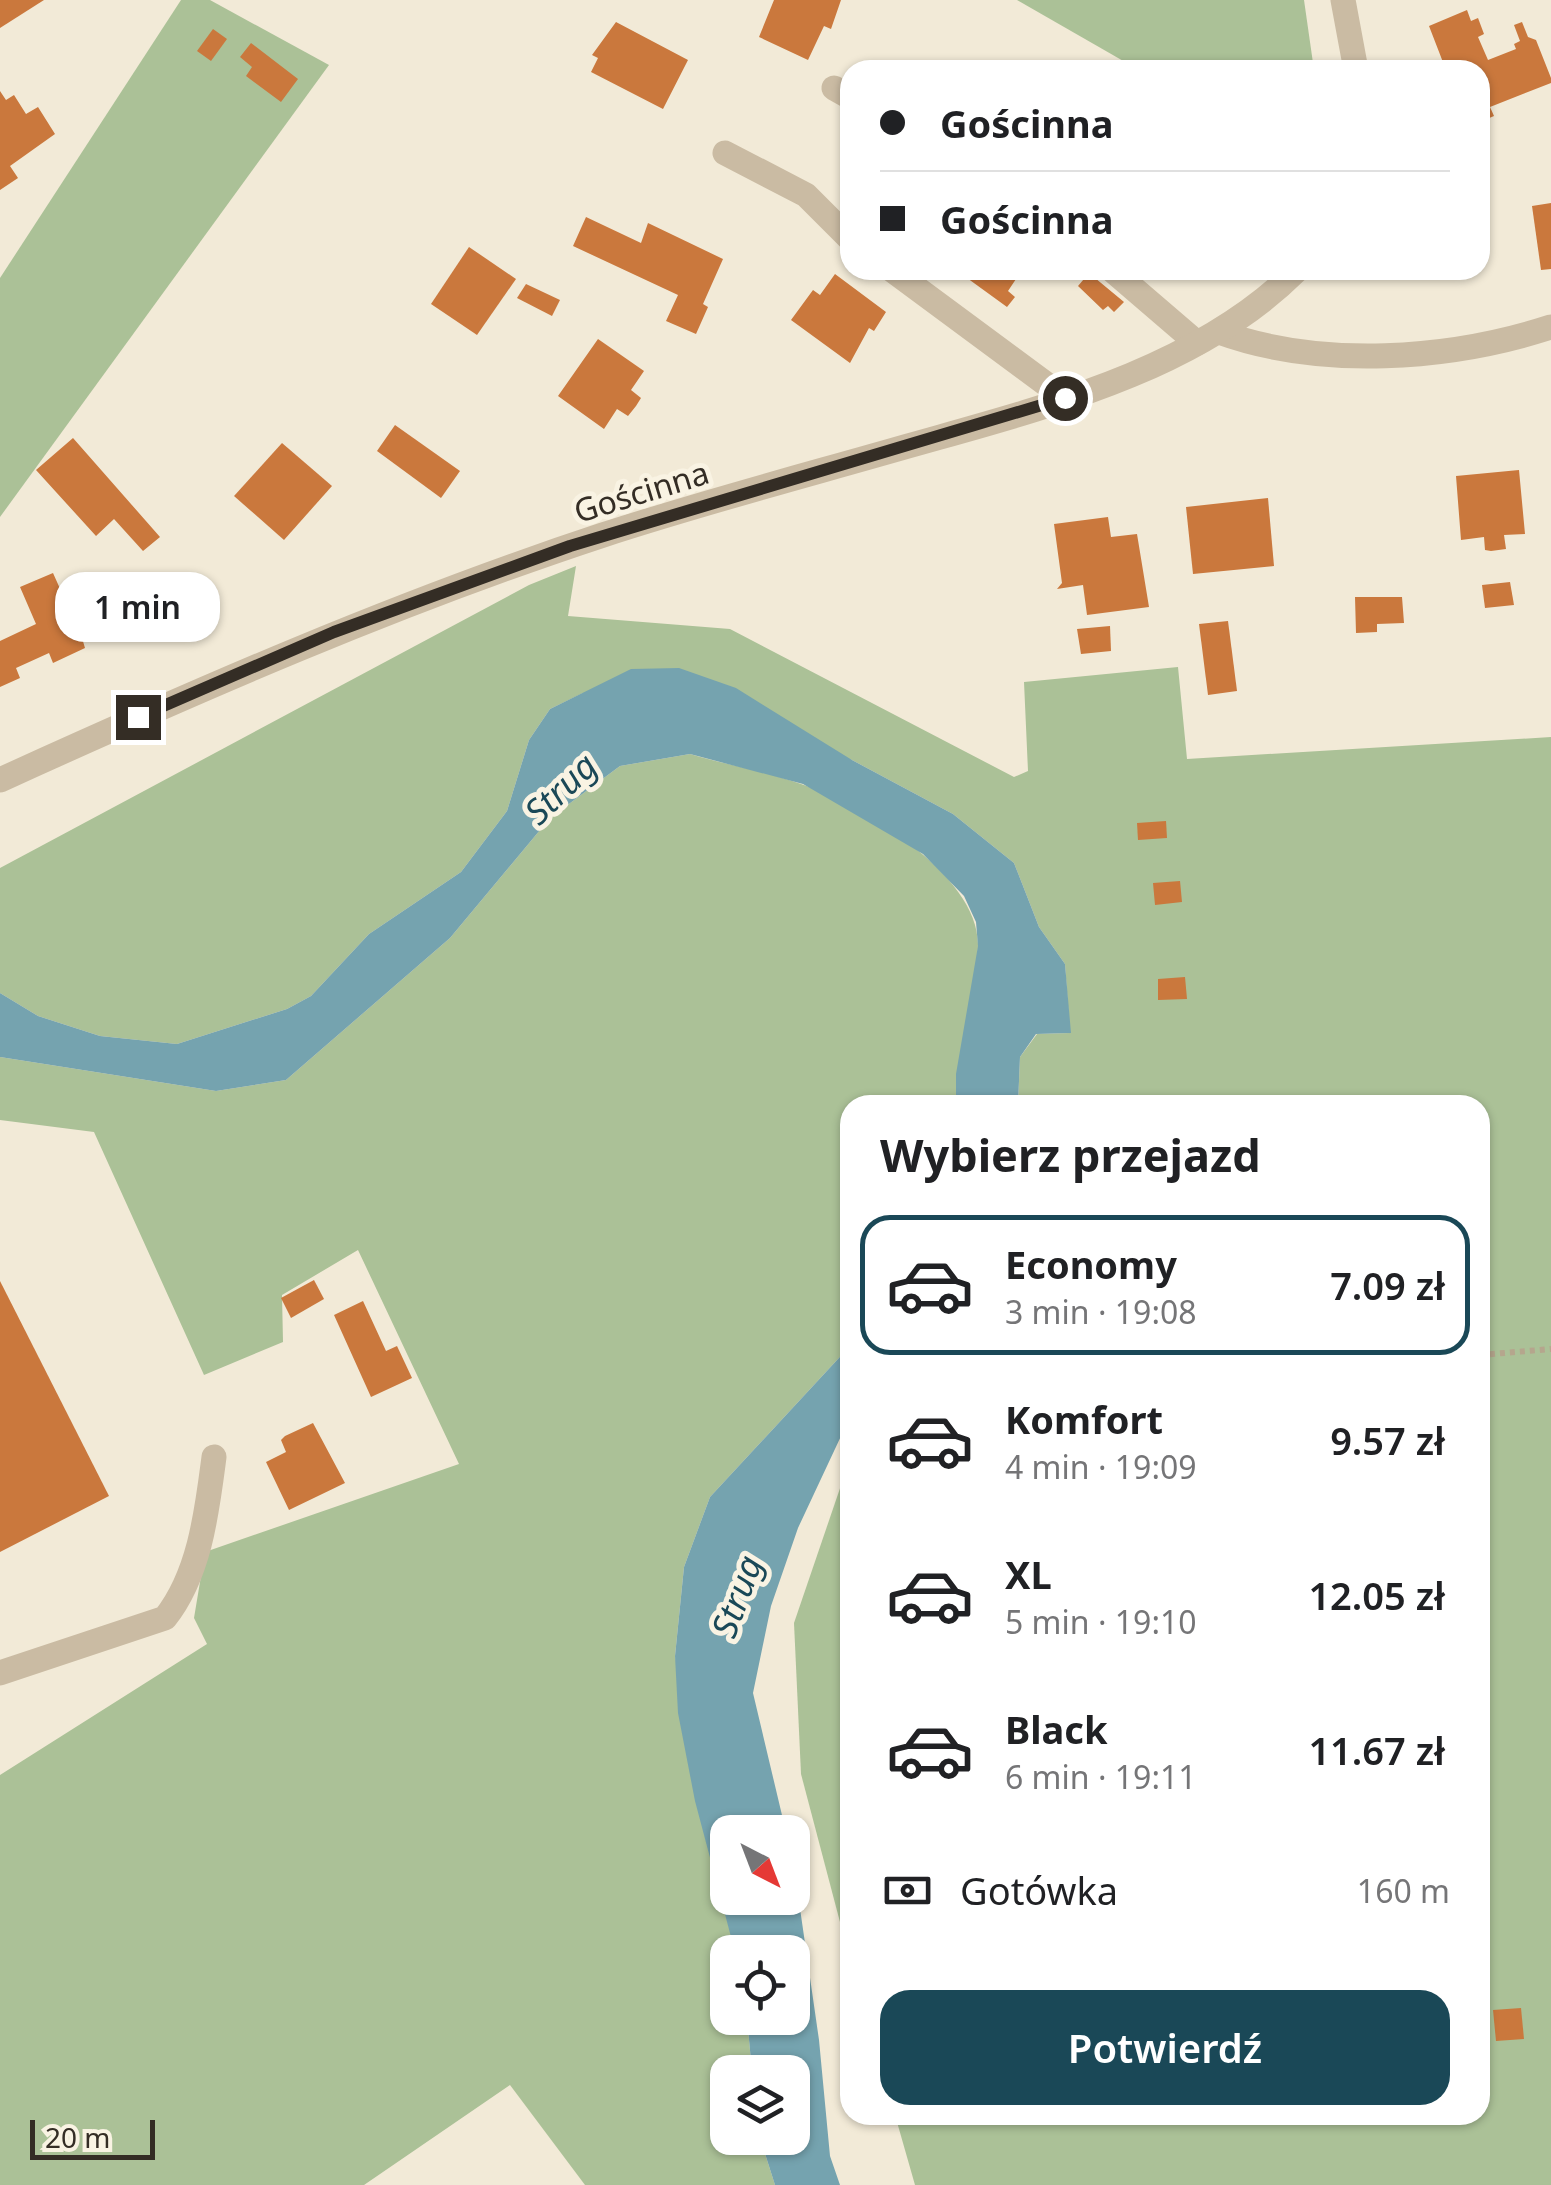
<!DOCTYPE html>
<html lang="pl">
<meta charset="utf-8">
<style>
body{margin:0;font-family:"Noto Sans",sans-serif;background:#f2f2f2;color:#202124;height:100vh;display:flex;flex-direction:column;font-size:38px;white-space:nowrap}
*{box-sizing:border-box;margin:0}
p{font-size:32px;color:#757577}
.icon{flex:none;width:55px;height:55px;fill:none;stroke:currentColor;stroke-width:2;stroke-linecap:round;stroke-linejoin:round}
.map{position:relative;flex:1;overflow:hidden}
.drawer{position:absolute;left:840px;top:1095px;width:650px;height:1030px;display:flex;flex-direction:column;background:#fff;border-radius:30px;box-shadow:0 2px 8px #0004}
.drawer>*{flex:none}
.banner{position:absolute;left:840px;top:60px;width:650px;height:220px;border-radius:30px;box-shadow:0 2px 8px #0004;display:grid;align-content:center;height:220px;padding:0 40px;background:#fff}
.needle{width:65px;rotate:138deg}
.fabs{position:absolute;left:710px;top:1815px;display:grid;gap:20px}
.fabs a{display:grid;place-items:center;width:100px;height:100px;border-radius:20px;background:#fff;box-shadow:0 2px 8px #0004;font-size:50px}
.scale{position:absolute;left:30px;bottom:25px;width:125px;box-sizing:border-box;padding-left:10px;border:5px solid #342d25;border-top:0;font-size:28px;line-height:35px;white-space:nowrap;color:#342d25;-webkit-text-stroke:8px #f9f3e3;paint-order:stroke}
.end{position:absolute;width:45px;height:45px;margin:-22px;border:12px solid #342d25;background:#fff;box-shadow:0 0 0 5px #fff}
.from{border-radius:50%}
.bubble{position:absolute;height:70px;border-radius:30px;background:#fff;box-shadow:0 2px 8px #0004;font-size:32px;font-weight:600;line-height:70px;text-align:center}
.banner b{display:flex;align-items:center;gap:35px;height:95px;font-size:38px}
.banner b+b{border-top:2px solid #e0e0e0}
.banner i{width:25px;height:25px;background:#202124}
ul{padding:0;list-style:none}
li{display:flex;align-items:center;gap:30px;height:140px;margin:0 20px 15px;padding:0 20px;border:5px solid transparent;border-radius:30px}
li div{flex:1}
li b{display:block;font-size:38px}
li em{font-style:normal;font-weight:600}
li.on{border-color:#1a4857}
li>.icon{width:90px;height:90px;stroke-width:1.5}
h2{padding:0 40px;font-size:45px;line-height:120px}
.pay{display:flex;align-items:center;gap:25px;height:110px;padding:0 40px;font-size:38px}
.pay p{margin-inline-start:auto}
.button{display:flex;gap:20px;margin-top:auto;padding:20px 40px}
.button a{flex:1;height:115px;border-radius:30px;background:#1a4857;color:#fff;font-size:40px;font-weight:600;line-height:115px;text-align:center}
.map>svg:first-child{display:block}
</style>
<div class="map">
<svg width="1551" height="2185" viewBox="0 0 1551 2185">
<rect width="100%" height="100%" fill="#f2ead7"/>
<g fill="#abc197">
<polygon points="181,0 210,0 329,65 0,517 0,278"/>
<polygon points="1017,0 1304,0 1314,70 1139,70"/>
<polygon points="576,566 568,616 730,629 1014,777 1028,771 1024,682 1178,667 1187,759 1551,737 1551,2185 915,2185 895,2115 1480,2115 1480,1105 1018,1105 1020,1057 1037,1034 1070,1033 1065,964 1039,927 1014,863 953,814 852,760 583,693 550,709 529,740 507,811 461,872 369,934 311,996 287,1009 177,1044 100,1036 38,1016 0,993 0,868 529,585"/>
<path d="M 690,754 C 727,765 765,771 801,784 C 861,805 980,875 978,946 C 977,1000 956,1051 956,1105 L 850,1105 L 850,1346 L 710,1497 L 684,1567 L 675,1656 L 735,1952 L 728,1952 L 728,2018 L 747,2018 L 752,2072 L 728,2072 L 728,2138 L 760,2138 L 775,2185 L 585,2185 L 510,2085 L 364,2185 L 0,2185 L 0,1775 L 207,1644 L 194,1618 L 205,1552 L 459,1464 L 358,1250 L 282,1295 L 283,1342 L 204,1375 L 94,1132 L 0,1120 L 0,1057 L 216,1091 L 286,1080 L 450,938 L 550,818 L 620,766 Z"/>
<polygon points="850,1459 850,1960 801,1774 794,1623"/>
</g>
<g fill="#75a3af">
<polygon points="679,668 736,688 852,760 953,814 1014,863 1039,927 1065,964 1071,1033 1036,1034 1020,1057 1018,1105 956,1105 956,1074 978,946 976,922 964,896 923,854 803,784 690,754 620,766 550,818 450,938 286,1080 216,1091 0,1057 0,993 38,1016 100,1036 177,1044 287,1009 311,996 369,934 461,872 507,811 529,740 550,709 631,669"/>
<polygon points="850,1346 850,1427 842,1434 798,1528 771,1606 753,1693 786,1832 728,1832 728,1898 792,1898 793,1860 819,2040 830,2156 840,2185 775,2185 760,2138 792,2138 792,2072 752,2072 747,2018 792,2018 792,1952 735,1952 695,1801 678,1713 675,1656 684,1567 710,1497"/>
</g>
<g fill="#ca783d">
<polygon points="0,0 44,0 0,28"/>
<polygon points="774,0 841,0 831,29 824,26 808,60 759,37"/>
<polygon points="1467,10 1471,21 1478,18 1484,34 1478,37 1488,60 1516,49 1514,44 1520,41 1514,25 1522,22 1528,37 1536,40 1551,78 1551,83 1490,107 1494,116 1480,122 1480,70 1446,70 1429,26"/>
<polygon points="616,22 688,60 663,109 591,72 598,58 592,55"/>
<polygon points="213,29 227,39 211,61 197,51"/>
<polygon points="251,43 298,79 281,102 246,76 252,67 240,57"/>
<polygon points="0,91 6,100 14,95 26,114 38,107 55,134 10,166 18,178 0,190"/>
<polygon points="1551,203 1551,269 1541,270 1532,206"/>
<polygon points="586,217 641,243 648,223 723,259 703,304 708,307 696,334 666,321 678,295 573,246"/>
<polygon points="469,247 516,279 477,335 431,304"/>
<polygon points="956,270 1022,270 1008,291 1015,297 1007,307"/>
<polygon points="1089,273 1124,302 1114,312 1108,306 1103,310 1078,286"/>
<polygon points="835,274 886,312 874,331 869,328 850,363 791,320 813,290 820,295"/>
<polygon points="526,284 560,300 552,316 517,298"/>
<polygon points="598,339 644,371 631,390 641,398 636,406 628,416 617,409 604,429 558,396"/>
<polygon points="395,425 460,471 441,498 377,451"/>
<polygon points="73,438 160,537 143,551 114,519 96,536 36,470"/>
<polygon points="282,443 332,486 284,540 234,496"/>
<polygon points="1519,470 1525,534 1504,535 1506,549 1491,551 1485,550 1484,537 1461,540 1456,476"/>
<polygon points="1268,498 1274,566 1193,574 1186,507"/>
<polygon points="1108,517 1111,537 1137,534 1149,607 1087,615 1083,585 1057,589 1062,583 1054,524"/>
<polygon points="53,573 70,611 80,604 94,634 82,638 85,648 53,663 49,653 16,668 20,678 0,687 0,641 36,624 20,587"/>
<polygon points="1510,582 1514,605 1485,608 1482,585"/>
<polygon points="1355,597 1402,597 1404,623 1377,624 1377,632 1356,633"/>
<polygon points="1228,621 1237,691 1208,695 1199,624"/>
<polygon points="1110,626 1111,651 1081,654 1077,629"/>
<polygon points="1166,821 1167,838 1138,840 1137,823"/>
<polygon points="1180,881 1182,902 1155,905 1153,883"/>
<polygon points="1185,977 1187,999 1158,1000 1158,979"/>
<polygon points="314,1280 324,1299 291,1318 281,1298"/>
<polygon points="0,1281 109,1496 0,1552"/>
<polygon points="363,1301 386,1351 397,1346 412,1378 371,1397 334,1315"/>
<polygon points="313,1423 345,1483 289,1510 266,1462 286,1452 281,1440 285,1436"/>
<polygon points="1521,2008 1524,2039 1496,2041 1493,2010"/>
</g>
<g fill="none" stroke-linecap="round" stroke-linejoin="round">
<polyline stroke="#b5a68d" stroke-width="6" stroke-dasharray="5 5" stroke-linecap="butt" points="1480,1355 1551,1349"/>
<g stroke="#cabba3" stroke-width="25">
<polyline points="1343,0 1356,70"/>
<polyline points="834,88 850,97"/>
<polyline points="725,153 806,195 850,239"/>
<polyline points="892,270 1065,398"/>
<polyline points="1112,270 1197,343"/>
<path d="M 1219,332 C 1321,369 1449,360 1551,327"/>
<path d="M 0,780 C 198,690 396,603 603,535 C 704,502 807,475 908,446 C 1042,408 1196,371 1297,270"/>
<path d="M 0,1673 L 165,1618 C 200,1574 207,1511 214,1457"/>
</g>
</g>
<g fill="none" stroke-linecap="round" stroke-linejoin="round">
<polyline stroke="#342d25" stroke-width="12" points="138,717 334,632 570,546 1065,398"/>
</g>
<g text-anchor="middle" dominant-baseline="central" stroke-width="10" stroke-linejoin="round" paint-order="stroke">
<g font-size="32" fill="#342d25" stroke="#f9f3e3">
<text transform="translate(641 491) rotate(-17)">Gościnna</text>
</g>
<g font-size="35" font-style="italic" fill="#1a4857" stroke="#f9f3e3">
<text transform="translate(560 788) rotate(-44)">Strug</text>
<text transform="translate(736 1596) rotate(-70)">Strug</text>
</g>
</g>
</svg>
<div class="fabs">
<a><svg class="needle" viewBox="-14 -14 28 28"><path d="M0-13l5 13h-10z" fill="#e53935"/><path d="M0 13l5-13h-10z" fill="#757577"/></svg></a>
<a><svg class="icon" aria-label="locate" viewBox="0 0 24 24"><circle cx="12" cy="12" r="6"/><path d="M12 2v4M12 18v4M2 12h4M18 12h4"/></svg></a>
<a><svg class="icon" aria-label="layers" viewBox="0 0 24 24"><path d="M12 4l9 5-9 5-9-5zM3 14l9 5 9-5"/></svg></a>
</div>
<div class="scale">20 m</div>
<i class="end from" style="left:1065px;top:398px"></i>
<i class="end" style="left:138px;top:717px"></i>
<div class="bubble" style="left:55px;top:572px;width:165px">1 min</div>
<div class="banner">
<b><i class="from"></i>Gościnna</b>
<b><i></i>Gościnna</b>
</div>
<section class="drawer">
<h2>Wybierz przejazd</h2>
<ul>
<li class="on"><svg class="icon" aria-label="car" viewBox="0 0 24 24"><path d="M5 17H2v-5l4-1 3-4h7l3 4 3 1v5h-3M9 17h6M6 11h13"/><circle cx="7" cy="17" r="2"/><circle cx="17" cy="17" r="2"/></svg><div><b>Economy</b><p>3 min · 19:08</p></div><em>7.09 zł</em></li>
<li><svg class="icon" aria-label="car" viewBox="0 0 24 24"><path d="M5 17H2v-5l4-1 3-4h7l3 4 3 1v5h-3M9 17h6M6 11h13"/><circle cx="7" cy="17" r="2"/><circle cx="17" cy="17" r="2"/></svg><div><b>Komfort</b><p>4 min · 19:09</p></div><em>9.57 zł</em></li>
<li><svg class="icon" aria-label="car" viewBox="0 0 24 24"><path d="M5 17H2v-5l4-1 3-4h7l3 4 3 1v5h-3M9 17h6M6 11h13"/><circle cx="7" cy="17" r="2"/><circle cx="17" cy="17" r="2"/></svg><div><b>XL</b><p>5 min · 19:10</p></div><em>12.05 zł</em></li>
<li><svg class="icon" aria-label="car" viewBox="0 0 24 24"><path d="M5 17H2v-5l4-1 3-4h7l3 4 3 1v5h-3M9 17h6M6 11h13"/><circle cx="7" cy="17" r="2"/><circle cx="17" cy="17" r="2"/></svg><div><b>Black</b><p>6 min · 19:11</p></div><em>11.67 zł</em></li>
</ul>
<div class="pay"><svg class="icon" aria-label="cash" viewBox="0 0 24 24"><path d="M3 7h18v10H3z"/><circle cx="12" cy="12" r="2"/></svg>Gotówka<p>160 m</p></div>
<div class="button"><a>Potwierdź</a></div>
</section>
</div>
